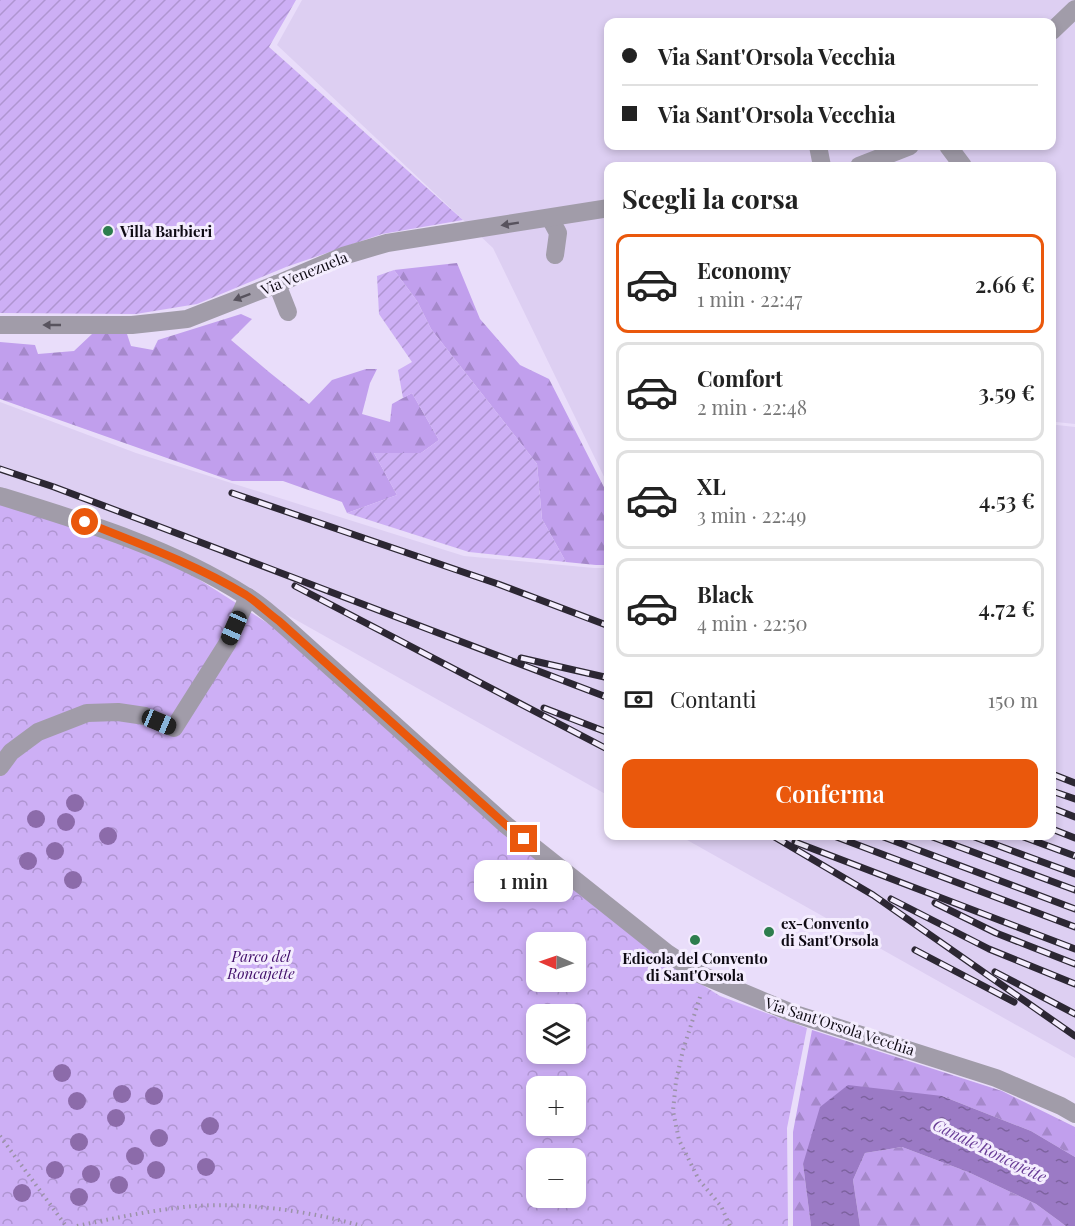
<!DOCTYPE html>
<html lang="it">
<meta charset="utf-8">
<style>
body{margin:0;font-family:"Playfair Display",serif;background:#f6f6f6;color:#222;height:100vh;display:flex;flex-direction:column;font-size:22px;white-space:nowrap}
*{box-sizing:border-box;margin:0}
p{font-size:20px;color:#767676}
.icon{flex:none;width:33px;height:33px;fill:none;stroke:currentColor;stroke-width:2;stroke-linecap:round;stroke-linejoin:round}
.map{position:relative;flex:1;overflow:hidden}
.side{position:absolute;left:604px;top:162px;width:452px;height:678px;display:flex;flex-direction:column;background:#fff;border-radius:12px;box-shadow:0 3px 9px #0003}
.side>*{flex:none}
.guide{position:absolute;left:604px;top:18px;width:452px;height:132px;border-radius:12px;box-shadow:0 3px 9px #0003;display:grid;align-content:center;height:132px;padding:0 18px;background:#fff}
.needle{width:39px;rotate:272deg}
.fabs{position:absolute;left:526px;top:932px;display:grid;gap:12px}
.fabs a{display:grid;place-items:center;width:60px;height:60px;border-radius:12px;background:#fff;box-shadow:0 3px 9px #0003;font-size:30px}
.end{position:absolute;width:27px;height:27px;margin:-14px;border:8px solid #ea580c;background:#fff;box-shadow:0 0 0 3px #fff}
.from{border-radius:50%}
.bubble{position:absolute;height:42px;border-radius:12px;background:#fff;box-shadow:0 3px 9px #0003;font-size:20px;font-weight:600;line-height:42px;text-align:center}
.car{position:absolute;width:18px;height:36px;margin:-18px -9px;border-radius:8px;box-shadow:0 0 4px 2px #0007;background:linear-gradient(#222 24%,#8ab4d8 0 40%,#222 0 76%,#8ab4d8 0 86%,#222 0)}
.guide b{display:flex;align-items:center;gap:21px;height:57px;font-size:22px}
.guide b+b{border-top:2px solid #e0e0e0}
.guide i{width:15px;height:15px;background:#222}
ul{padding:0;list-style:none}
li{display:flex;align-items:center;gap:18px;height:99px;margin:0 12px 9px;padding:0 6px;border:3px solid #e0e0e0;border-radius:12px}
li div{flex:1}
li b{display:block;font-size:22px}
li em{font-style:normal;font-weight:600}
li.selected{border-color:#ea580c}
li>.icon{width:54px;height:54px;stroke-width:1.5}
h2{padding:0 18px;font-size:27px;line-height:72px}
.pay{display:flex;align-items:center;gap:15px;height:66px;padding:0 18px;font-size:22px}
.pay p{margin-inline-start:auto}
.button{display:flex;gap:12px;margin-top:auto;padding:12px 18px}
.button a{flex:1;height:69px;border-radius:12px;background:#ea580c;color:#fff;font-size:24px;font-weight:600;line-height:69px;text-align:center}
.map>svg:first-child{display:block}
</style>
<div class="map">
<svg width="1075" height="1226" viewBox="0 0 1075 1226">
<defs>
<pattern id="forest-firs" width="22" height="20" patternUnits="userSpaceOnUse" patternTransform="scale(1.5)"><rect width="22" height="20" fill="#c19fed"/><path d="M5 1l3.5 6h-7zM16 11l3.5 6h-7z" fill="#a588ca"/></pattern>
<pattern id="park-crowns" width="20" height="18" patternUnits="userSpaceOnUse" patternTransform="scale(1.5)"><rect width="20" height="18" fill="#cdaff5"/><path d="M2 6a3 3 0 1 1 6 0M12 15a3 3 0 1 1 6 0" fill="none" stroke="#af95d1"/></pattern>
<pattern id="garden-furrows" width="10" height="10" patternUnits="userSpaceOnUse" patternTransform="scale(1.5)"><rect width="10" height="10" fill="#cdaff5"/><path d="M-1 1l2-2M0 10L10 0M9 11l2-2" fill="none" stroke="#af95d1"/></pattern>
<pattern id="water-ripples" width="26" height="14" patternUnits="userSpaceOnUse" patternTransform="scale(1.5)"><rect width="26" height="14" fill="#9b7ac5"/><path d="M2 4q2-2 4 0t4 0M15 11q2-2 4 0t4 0" fill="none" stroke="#7d629f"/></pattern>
</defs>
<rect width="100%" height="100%" fill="#e9ddfa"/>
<g fill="#ddcff2" fill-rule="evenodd">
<path d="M 302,0 L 1075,0 L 1075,424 L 1056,422 L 1052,423 L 1052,166 L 609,166 L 609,487 L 493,248 L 277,45 ZM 609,22 L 1052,22 L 1052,146 L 609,146 Z"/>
<polygon points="0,402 136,453 464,556 594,568 609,568 609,796 168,548 0,492"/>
<polygon points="1057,425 1075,427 1075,1058 680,836 1052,836 1052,426"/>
</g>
<g fill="url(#forest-firs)">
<polygon points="457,263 480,319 520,365 549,379 609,497 609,565 596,565 566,562 542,519 537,464 431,329 417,301 394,270"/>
<polygon points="241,314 252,319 231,340 269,372 309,404 332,380 366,369 377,369 370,383 362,414 390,422 392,404 412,393 439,440 421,453 374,453 397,495 347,513 342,502 283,481 232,481 0,399 0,342 35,345 38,354 74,351 92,334 127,334 131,346 153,350 158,340"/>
<polygon points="812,1030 1002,1091 1075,1127 1075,1157 1031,1131 942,1096 803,1164 811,1226 793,1226 793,1132"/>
<polygon points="902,1147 968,1172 1036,1204 1066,1226 860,1226 853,1180 865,1153"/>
</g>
<path fill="url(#park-crowns)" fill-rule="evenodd" d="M 0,502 L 167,559 L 272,626 L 666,962 L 720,996 L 807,1028 L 787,1128 L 788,1226 L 0,1226 ZM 537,942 L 576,942 L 576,981 L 537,981 ZM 537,1014 L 576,1014 L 576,1053 L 537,1053 ZM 537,1086 L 576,1086 L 576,1125 L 537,1125 ZM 537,1158 L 576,1158 L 576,1197 L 537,1197 Z"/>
<g fill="url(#garden-furrows)">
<polygon points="0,0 296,0 269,47 463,220 382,234 286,267 197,304 136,314 0,313"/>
<polygon points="394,270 417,301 431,329 537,464 542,519 566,562 469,552 347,513 397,495 374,453 421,453 439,440 412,393 403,398 398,370 412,362 379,314 377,276"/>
</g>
<polygon fill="url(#water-ripples)" points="848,1085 942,1096 1031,1131 1075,1157 1075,1226 1066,1226 1036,1204 968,1172 902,1147 865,1153 853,1180 860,1226 811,1226 803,1164 820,1107"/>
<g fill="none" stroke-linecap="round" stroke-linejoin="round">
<g stroke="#9b92a8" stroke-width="4" stroke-dasharray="1.5 4.5" stroke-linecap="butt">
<polyline points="700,997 683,1050 676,1081 673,1111 679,1140 699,1180 721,1206 730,1226"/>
<polyline points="0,1136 66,1226"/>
<path d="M 77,1226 C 110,1219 143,1212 176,1208 C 234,1200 306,1210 362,1226"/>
</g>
<g stroke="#a19ca9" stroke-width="18">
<polyline points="1052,31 1075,9"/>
<polyline points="818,146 822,166"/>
<polyline points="948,146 963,166"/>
<polyline points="859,166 910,146"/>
<polyline points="550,218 558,233 555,255"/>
<polyline points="277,284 288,312"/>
<polyline points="0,325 132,325 187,319 277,284 343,256 387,243 609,208"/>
<path d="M 0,496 C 85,522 171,548 246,596 C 258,603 269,613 279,621 L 506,825 L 667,953 L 699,974 L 792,1013 L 996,1078 L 1061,1106 L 1075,1114"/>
<polyline points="0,767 11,752 38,732 87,713 118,712 145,716 174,728 227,644 248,597"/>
</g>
<defs>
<g id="rail">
<polyline points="0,469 54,487 184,536 609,698"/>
<polyline points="232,493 498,584 609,626"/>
<polyline points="295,586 609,750"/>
<polyline points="521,658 609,678"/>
<polyline points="544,708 609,733"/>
<polyline points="1052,774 1075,783"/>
<polyline points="1052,791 1075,799"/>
<polyline points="1052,808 1075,817"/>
<polyline points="1052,829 1075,838"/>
<polyline points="773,836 873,895 1075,1036"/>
<polyline points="834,836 1075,927"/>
<polyline points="881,836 1075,909"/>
<polyline points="930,836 1075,890"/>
<polyline points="972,836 1075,874"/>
<polyline points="1021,836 1075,856"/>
<polyline points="795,842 1075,949"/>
<polyline points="891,899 989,949 1075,984"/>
<polyline points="935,903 996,933 1075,964"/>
<polyline points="915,950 1014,1002"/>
<polyline points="995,972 1075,1014"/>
</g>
</defs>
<use href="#rail" stroke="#2c2733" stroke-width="7"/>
<use href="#rail" stroke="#f4edfe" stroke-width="4.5" stroke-dasharray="14" stroke-linecap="butt"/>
</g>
<g fill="#8c6baa">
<circle cx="75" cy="803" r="9"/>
<circle cx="36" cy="819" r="9"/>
<circle cx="66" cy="822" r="9"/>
<circle cx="108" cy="836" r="9"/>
<circle cx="55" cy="851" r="9"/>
<circle cx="28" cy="861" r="9"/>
<circle cx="73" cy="880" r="9"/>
<circle cx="62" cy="1073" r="9"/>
<circle cx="122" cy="1094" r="9"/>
<circle cx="154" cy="1096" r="9"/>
<circle cx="77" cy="1101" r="9"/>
<circle cx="116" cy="1118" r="9"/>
<circle cx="210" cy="1126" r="9"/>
<circle cx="159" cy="1138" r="9"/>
<circle cx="79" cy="1142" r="9"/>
<circle cx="135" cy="1156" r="9"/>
<circle cx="206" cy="1167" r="9"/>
<circle cx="55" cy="1170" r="9"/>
<circle cx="156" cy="1170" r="9"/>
<circle cx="91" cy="1174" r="9"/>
<circle cx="119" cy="1185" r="9"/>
<circle cx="22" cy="1193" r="9"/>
<circle cx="79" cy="1197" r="9"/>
</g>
<defs><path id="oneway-solid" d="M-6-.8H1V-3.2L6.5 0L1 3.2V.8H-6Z" transform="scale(1.5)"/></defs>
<g fill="#58535e">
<use href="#oneway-solid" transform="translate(510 224) rotate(171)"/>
<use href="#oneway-solid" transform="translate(242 297) rotate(159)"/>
<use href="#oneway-solid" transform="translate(52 325) rotate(-180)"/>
</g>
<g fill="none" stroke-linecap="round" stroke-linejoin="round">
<path stroke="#ea580c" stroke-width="8" d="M 85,522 C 140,544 195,564 246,595 C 258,603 268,613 279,621 L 506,825 L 524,839"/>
</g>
<g fill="#2d7d4d" stroke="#f4edfe" stroke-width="2">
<circle cx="108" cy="231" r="6"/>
<circle cx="769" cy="932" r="6"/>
<circle cx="695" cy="940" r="6"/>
</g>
<g text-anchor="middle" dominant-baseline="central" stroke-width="6" stroke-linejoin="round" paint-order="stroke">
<g font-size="15" font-weight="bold" fill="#0e0a13" stroke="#f4edfe" text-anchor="start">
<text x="120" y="231">Villa Barbieri</text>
<text x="781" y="923">ex-Convento<tspan x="781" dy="17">di Sant'Orsola</tspan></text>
<text x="695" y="958" text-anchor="middle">Edicola del Convento<tspan x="695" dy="17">di Sant'Orsola</tspan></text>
</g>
<g font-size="15" fill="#0e0a13" stroke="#f4edfe">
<text transform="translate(304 273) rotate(-22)">Via Venezuela</text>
<text transform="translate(840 1026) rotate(18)">Via Sant'Orsola Vecchia</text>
</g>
<g font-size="15" font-style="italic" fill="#400d69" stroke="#f4edfe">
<text x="261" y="956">Parco del<tspan x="261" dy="17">Roncajette</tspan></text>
</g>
<g font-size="16" font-style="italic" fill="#693d97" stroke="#f4edfe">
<text transform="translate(990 1150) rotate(26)">Canale Roncajette</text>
</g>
</g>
</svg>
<div class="fabs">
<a><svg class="needle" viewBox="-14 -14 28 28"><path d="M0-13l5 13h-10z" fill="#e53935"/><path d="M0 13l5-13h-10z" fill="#767676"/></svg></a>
<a><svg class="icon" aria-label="layers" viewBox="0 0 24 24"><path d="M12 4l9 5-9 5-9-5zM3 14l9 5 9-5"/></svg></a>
<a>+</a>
<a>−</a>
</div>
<i class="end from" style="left:85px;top:522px"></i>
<i class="end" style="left:524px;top:839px"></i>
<div class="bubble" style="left:474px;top:860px;width:99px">1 min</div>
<i class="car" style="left:234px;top:628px;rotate:204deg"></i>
<i class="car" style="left:159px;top:722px;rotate:113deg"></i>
<div class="guide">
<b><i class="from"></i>Via Sant'Orsola Vecchia</b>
<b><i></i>Via Sant'Orsola Vecchia</b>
</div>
<section class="side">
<h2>Scegli la corsa</h2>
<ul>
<li class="selected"><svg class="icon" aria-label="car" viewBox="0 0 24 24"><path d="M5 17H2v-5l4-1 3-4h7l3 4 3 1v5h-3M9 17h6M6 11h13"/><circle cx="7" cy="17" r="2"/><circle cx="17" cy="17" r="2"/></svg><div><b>Economy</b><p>1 min · 22:47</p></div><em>2.66 €</em></li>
<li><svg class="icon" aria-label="car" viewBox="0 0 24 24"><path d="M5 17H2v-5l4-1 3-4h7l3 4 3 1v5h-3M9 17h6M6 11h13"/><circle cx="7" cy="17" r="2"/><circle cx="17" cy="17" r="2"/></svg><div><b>Comfort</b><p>2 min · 22:48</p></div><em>3.59 €</em></li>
<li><svg class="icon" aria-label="car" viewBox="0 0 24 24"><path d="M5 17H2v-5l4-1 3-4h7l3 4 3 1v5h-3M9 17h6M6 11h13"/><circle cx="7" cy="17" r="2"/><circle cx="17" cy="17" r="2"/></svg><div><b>XL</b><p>3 min · 22:49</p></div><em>4.53 €</em></li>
<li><svg class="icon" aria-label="car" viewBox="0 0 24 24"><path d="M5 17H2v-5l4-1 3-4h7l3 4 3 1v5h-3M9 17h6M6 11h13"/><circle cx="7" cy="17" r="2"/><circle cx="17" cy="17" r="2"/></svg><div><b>Black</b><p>4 min · 22:50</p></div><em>4.72 €</em></li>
</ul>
<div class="pay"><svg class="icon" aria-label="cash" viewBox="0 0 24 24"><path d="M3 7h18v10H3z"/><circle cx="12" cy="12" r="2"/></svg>Contanti<p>150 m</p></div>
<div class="button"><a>Conferma</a></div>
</section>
</div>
